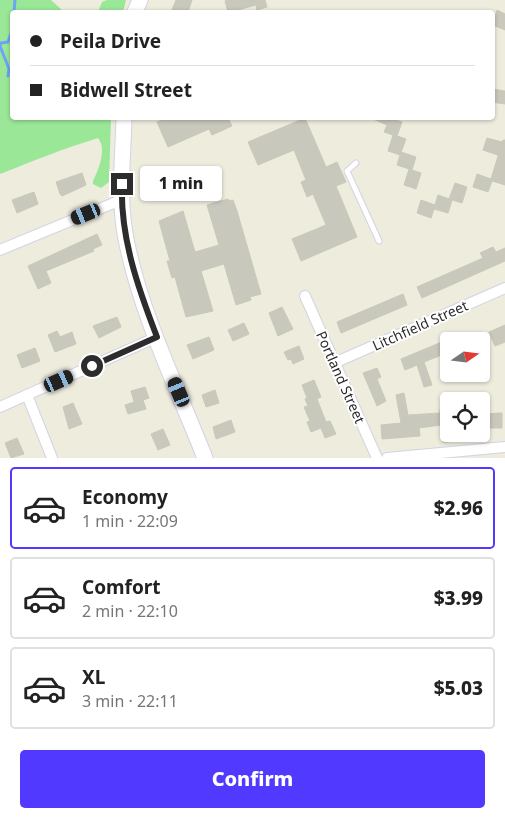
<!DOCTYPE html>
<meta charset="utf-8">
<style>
body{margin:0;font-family:"Noto Sans",sans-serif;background:#f6f6f6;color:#222;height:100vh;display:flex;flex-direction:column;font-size:19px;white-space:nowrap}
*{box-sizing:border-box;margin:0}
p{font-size:16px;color:#767676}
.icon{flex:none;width:28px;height:28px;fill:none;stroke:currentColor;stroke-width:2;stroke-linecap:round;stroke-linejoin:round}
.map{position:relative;height:458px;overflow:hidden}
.side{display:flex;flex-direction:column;background:#fff;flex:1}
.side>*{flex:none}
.hud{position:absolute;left:10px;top:10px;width:485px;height:110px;border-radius:5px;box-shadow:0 1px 4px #0004;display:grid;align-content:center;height:110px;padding:0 20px;background:#fff}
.needle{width:32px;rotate:76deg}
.tools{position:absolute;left:440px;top:332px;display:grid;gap:10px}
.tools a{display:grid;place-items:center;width:50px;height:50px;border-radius:5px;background:#fff;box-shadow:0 1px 4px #0004;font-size:25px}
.end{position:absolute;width:22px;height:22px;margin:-11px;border:6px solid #2c2c2c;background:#fff;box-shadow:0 0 0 2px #fff}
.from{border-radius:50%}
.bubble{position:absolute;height:35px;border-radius:5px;background:#fff;box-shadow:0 1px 4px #0004;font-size:16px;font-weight:800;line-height:35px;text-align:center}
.car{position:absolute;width:15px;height:30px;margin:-15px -8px;border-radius:6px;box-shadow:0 0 4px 1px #0007;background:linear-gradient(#222 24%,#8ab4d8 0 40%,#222 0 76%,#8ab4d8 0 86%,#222 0)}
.hud b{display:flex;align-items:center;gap:18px;height:48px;font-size:19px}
.hud b+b{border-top:1px solid #e0e0e0}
.hud i{width:12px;height:12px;background:#222}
ul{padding:9px 0 0;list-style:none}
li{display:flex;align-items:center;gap:15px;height:82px;margin:0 10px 8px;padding:0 10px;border:2px solid #e0e0e0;border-radius:5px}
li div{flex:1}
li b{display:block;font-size:19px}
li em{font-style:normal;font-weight:800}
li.current{border-color:#5239ff}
li>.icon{width:45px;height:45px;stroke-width:1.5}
.button{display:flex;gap:10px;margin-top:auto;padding:10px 20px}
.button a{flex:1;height:58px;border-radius:5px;background:#5239ff;color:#fff;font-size:20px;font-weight:800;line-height:58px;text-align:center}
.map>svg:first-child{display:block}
</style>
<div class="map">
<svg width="505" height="458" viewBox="0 0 505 458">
<rect width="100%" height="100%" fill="#eeecdd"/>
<g fill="#99e797">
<path d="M 0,0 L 51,0 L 64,12 L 12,12 L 12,118 L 111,118 L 109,182 L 101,188 L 93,184 L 93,181 C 99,169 107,149 98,138 C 65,148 33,161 0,174 Z"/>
<polygon points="107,0 126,0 123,12 98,12 102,2"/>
</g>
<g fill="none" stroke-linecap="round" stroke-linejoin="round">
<g stroke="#6ba5f5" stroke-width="3">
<polyline points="14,12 15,0"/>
<polyline points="8,76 9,69 0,46 1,43 8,42 12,31"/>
</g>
</g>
<g fill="#c9c8bd" stroke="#cac9b6">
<polygon points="176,0 192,0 188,12 171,12"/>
<polygon points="230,0 265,0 267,7 257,10 256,5 238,10 239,12 228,12 225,1"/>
<polygon points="497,10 505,14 505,30 493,25"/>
<polygon points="492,89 505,91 505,104 492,102"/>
<polygon points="168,118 228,118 232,126 212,135 209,129 168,147 157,122"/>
<polygon points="305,118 326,167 337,162 346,182 336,186 357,237 301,261 292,239 326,225 313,194 307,197 301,182 306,180 294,150 258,165 248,142"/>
<polygon points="371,118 389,118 402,122 397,136 406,139 400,155 388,151 393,135 384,132 387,125"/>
<polygon points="487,138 502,142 498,155 483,150"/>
<polygon points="503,140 505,140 505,185 492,181 488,192 473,187 477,174 491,179"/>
<polygon points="401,152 416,157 412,170 397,165"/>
<polygon points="409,169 421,173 416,189 404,185"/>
<polygon points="82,173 86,185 62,196 60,194 56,182"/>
<polygon points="455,183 467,187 462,203 449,199"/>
<polygon points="34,192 38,204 17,213 12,200"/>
<polygon points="438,195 452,200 448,213 434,209 431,218 417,213 421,200 435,205"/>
<polygon points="228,199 229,201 233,200 237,211 261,294 250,297 251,300 236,305 224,264 201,271 213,311 186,317 175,277 172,278 167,261 170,261 159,221 183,211 195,252 219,245 207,205"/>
<polygon points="97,234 102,245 93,249 94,251 46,271 51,283 38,289 28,266"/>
<polygon points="493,247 496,252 505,248 505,261 422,298 417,287 483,258 480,253"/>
<polygon points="403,294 407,305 341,333 337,322"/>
<polygon points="282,307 293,329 278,336 269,313"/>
<polygon points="117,317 121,327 99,338 93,326"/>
<polygon points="244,323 249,334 233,341 228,330"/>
<polygon points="505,325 505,342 495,346 489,332"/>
<polygon points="57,331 60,337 72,332 76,344 55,352 48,335"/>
<polygon points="209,337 214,350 193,359 187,345"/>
<polygon points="449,339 449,352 424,362 432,385 424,387 417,365 405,370 401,359"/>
<polygon points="299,346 304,359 293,364 291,359 288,360 284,352"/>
<polygon points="35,348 40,361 22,368 17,355"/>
<polygon points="377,368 381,377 377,379 386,401 377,406 363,373"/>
<polygon points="314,380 321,397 317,399 326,422 330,421 336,434 325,438 321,428 311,432 307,422 310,421 304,407 308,406 305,399 307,398 302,385"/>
<polygon points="145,387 149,398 143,400 146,409 128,414 125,405 134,402 131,391"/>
<polygon points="215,390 219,403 206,407 202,395"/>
<polygon points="404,393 408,415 440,413 440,409 449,408 449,442 443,442 441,425 419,428 420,436 382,439 381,425 401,423 396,395"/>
<polygon points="73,403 82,424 69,429 63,407"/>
<polygon points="502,413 502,428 481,428 481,414"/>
<polygon points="231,420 235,432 216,439 213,427"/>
<polygon points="163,429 170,445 158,450 151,434"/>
<polygon points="17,438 24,454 11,458 5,443"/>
</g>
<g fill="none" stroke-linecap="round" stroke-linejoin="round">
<defs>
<polyline id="lane" points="356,163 347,171 379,241"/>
<g id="street">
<polyline points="0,250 121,200"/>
<polyline points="305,296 377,458"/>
<polyline points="334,363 505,288"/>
<polyline points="27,395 52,458"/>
<polyline points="0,407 157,337"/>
<polyline points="387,458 505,447"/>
</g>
<g id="secondary">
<polyline points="135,12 140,0"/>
<path d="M 124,118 C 123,158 118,199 126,239 C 141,315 177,387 205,458"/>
</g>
</defs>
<use href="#lane" stroke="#d4d2e5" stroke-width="7"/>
<use href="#street" stroke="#d4d2e5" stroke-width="12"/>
<use href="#secondary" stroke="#d4d2e5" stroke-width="17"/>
<use href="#lane" stroke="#fff" stroke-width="5"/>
<use href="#street" stroke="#fff" stroke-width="10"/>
<use href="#secondary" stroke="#fff" stroke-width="15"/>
</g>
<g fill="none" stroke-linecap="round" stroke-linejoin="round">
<path stroke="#2c2c2c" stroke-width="6" d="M 92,366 L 157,337 C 138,288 120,237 122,184"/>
</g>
<g text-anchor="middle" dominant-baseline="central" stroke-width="4" stroke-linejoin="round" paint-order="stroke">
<g font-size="14" fill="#2c2c2c" stroke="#fff">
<text transform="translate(420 325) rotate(-24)">Litchfield Street</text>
<text transform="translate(341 377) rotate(66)">Portland Street</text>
</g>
</g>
</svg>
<div class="tools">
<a><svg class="needle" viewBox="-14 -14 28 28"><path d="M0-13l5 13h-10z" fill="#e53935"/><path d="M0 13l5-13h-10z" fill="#767676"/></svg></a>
<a><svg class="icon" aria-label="locate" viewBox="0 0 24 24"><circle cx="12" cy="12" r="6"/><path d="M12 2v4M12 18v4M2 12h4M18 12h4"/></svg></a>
</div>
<i class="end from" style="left:92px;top:366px"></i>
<i class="end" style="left:122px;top:184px"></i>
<div class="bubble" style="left:140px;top:166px;width:82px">1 min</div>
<i class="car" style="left:86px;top:214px;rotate:248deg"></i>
<i class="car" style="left:59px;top:381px;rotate:66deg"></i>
<i class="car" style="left:179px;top:392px;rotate:337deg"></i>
<div class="hud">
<b><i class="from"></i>Peila Drive</b>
<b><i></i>Bidwell Street</b>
</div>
</div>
<section class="side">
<ul>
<li class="current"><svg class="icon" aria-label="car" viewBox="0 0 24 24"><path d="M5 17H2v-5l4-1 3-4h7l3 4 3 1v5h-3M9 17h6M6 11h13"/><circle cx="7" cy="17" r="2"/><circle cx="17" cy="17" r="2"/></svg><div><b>Economy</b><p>1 min · 22:09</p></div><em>$2.96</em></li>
<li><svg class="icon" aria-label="car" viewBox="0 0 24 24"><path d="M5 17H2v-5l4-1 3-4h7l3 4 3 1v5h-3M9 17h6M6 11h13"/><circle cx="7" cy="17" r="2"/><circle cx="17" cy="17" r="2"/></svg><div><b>Comfort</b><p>2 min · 22:10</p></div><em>$3.99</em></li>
<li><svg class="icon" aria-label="car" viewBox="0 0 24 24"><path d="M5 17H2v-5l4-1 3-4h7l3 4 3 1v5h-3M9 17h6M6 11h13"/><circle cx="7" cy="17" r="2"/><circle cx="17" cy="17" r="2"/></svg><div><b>XL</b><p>3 min · 22:11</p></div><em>$5.03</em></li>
</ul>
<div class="button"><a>Confirm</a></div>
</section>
